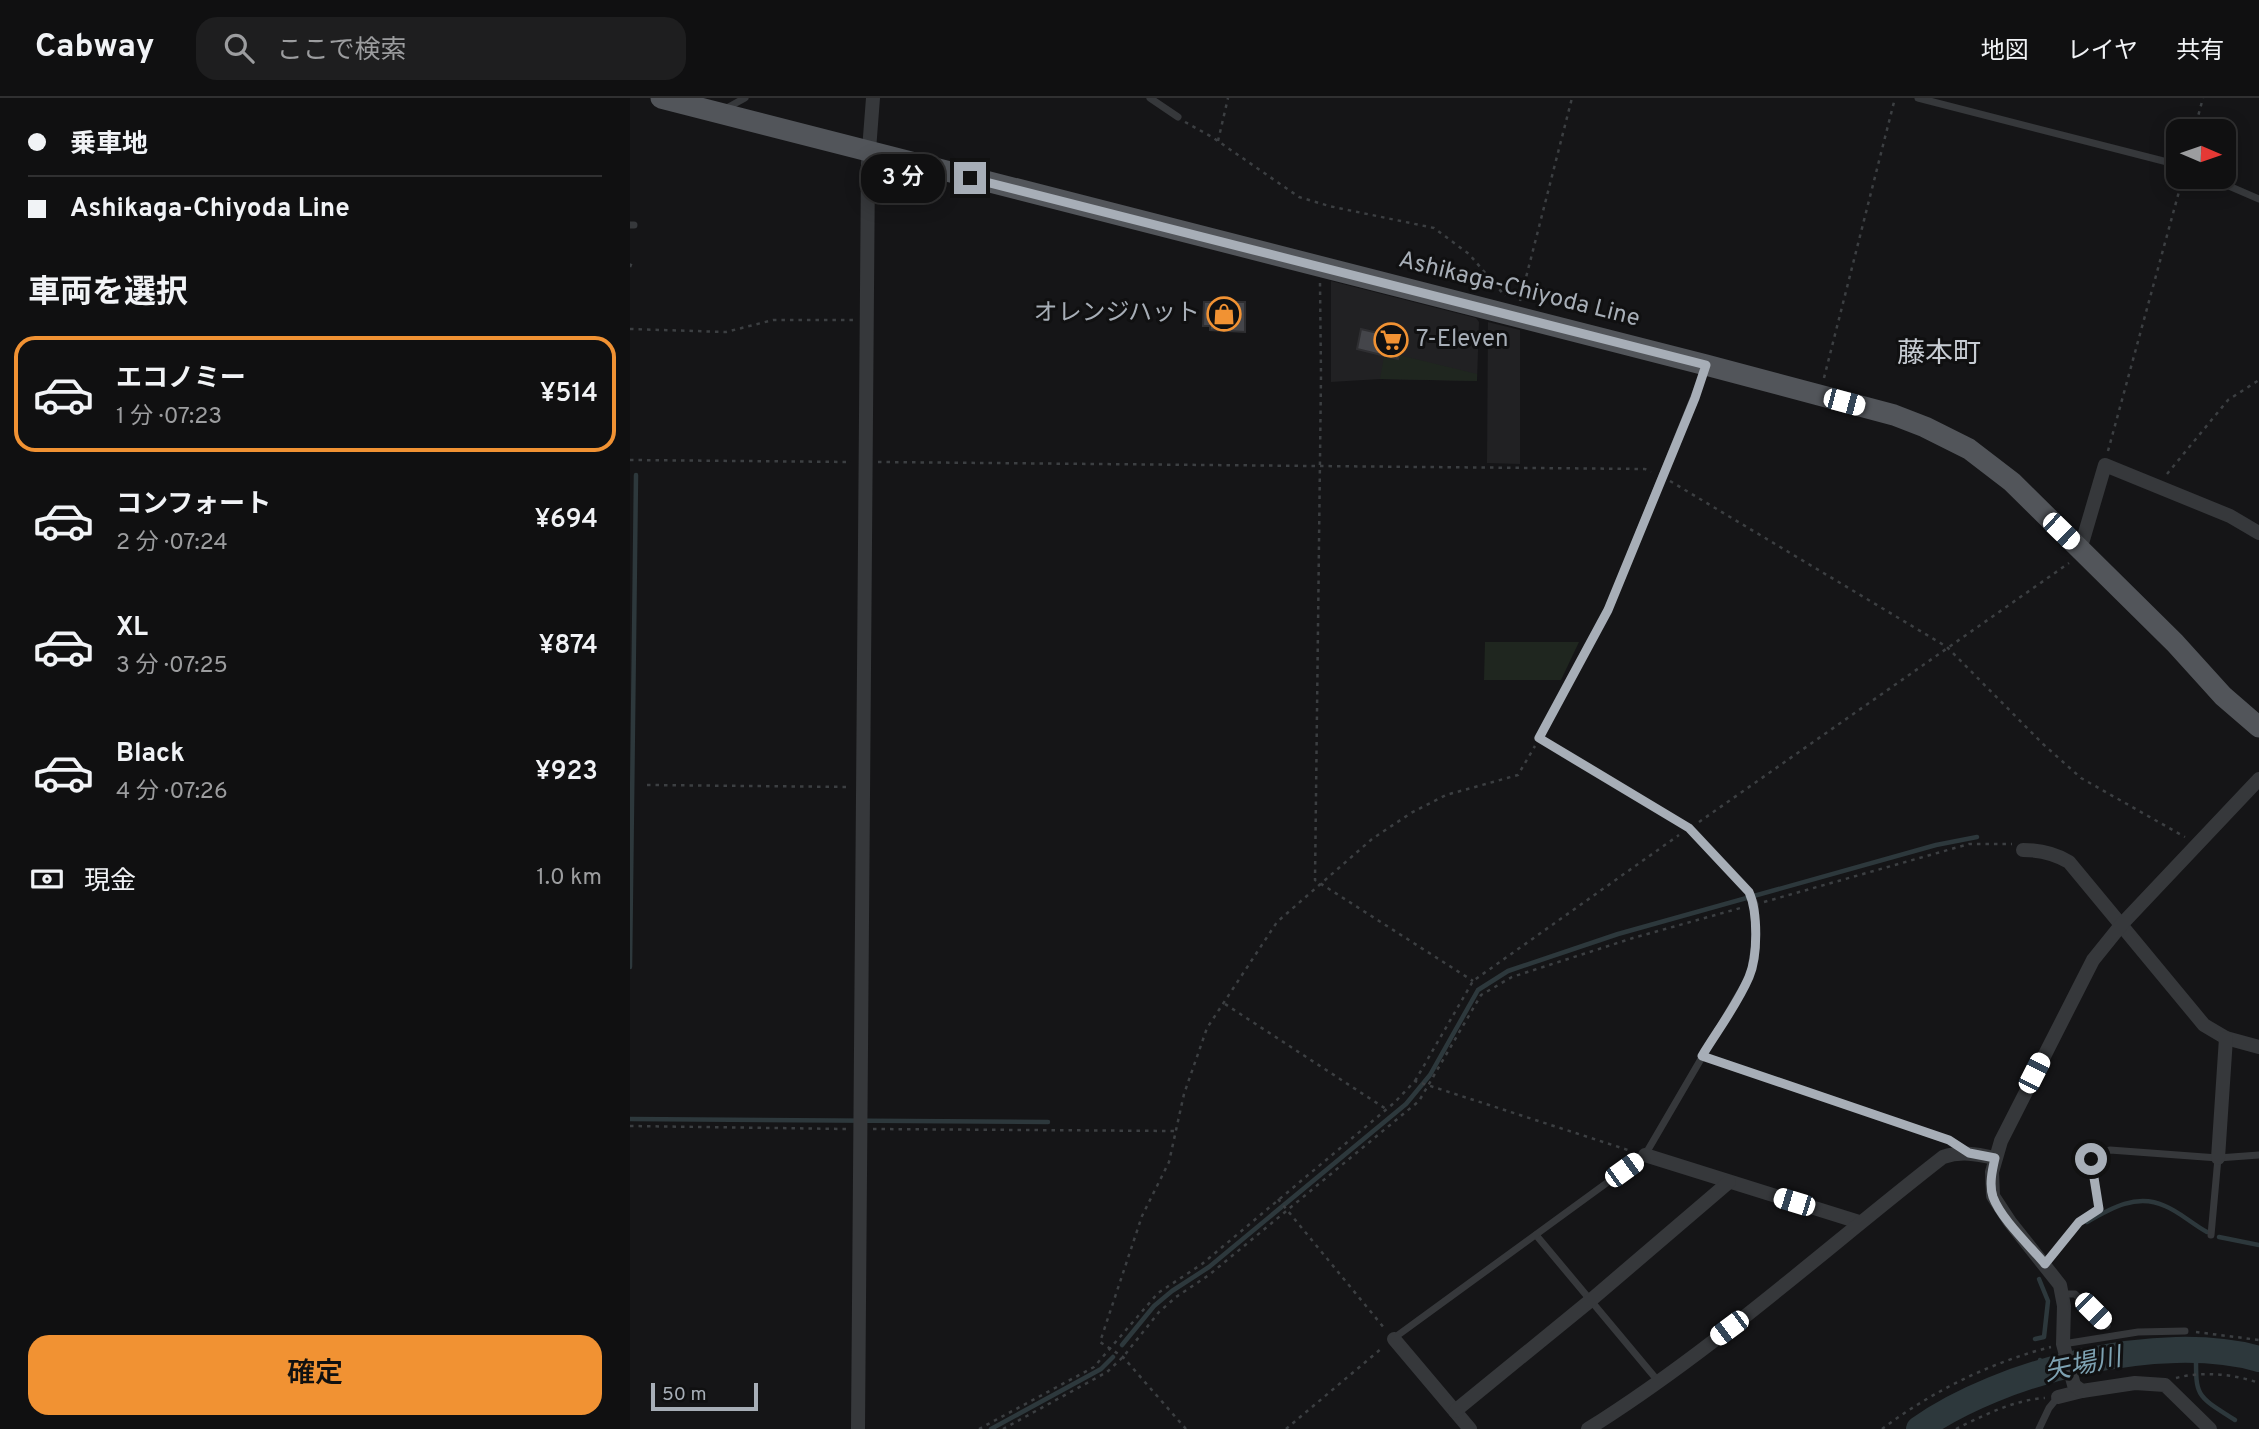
<!DOCTYPE html>
<html lang="ja">
<meta charset="utf-8">
<style>
body{margin:0;font-family:Overpass,"Noto Sans JP",sans-serif;background:#1e1e1f;color:#f1f3f6;height:100vh;display:flex;flex-direction:column;font-size:26px;white-space:nowrap}
*{box-sizing:border-box;margin:0}
p{font-size:23px;color:#9c9d9f}
.icon{flex:none;width:38px;height:38px;fill:none;stroke:currentColor;stroke-width:2;stroke-linecap:round;stroke-linejoin:round}
.map{position:relative;flex:1;overflow:hidden}
.details{display:flex;flex-direction:column;background:#101011;width:630px}
.details>*{flex:none}
.guide{display:grid;align-content:center;height:154px;padding:0 28px;background:#101011}
.needle{width:46px;rotate:92deg}
.tools{position:absolute;left:1536px;top:21px;display:grid;gap:14px}
.tools a{display:grid;place-items:center;width:70px;height:70px;border-radius:14px;background:#101011;box-shadow:0 4px 18px #0003,0 0 0 2px #303031;font-size:35px}
.scale{position:absolute;left:21px;bottom:18px;width:107px;box-sizing:border-box;padding-left:7px;border:4px solid #a7aeb7;border-top:0;font-size:19px;line-height:24px;white-space:nowrap;color:#a7aeb7;-webkit-text-stroke:5px #101011;paint-order:stroke}
.end{position:absolute;width:32px;height:32px;margin:-16px;border:9px solid #a7aeb7;background:#111;box-shadow:0 0 0 4px #111}
.from{border-radius:50%}
.bubble{position:absolute;height:49px;border-radius:21px;background:#101011;box-shadow:0 4px 18px #0003,0 0 0 2px #303031;font-size:23px;font-weight:600;line-height:49px;text-align:center}
.car{position:absolute;width:21px;height:42px;margin:-21px -10px;border-radius:9px;box-shadow:0 0 5px 2px #0007;background:linear-gradient(#fff 24%,#345 0 40%,#fff 0 76%,#345 0 86%,#fff 0)}
.guide b{display:flex;align-items:center;gap:24px;height:66px;font-size:26px}
.guide b+b{border-top:2px solid #303031}
.guide i{width:18px;height:18px;background:#f1f3f6}
ul{padding:0;list-style:none}
li{display:flex;align-items:center;gap:21px;height:116px;margin:0 14px 10px;padding:0 14px;border:4px solid transparent;border-radius:21px}
li div{flex:1}
li b{display:block;font-size:26px}
li em{font-style:normal;font-weight:600}
li.current{border-color:#f19233}
li>.icon{width:63px;height:63px;stroke-width:1.5}
h2{padding:0 28px;font-size:32px;line-height:84px}
.pay{display:flex;align-items:center;gap:18px;height:77px;padding:0 28px;font-size:26px}
.pay p{margin-inline-start:auto}
.primary-button{display:flex;gap:14px;margin-top:auto;padding:14px 28px}
.primary-button a{flex:1;height:80px;border-radius:21px;background:#f19233;color:#111;font-size:28px;font-weight:600;line-height:80px;text-align:center}
header{display:flex;align-items:center;gap:42px;box-sizing:border-box;height:98px;padding:0 35px;background:#101011;border-bottom:2px solid #303031}
header strong{font-size:33px}
nav{display:flex;gap:38px;margin-inline-start:auto;font-size:24px}
.search{width:490px;height:63px;background:#1e1e1f;display:flex;align-items:center;gap:18px;box-sizing:border-box;padding:0 24px;border-radius:21px;color:#9c9d9f;font-size:26px}
main{display:flex;flex:1;min-height:0}
.map>svg:first-child{display:block}
</style>
<header>
<strong>Cabway</strong>
<div class="search"><svg class="icon" aria-label="search" viewBox="0 0 24 24"><circle cx="10" cy="10" r="6"/><path d="M15 15l6 6"/></svg>ここで検索</div>
<nav><a>地図</a><a>レイヤ</a><a>共有</a></nav>
</header>
<main>
<section class="details">
<div class="guide">
<b><i class="from"></i>乗車地</b>
<b><i></i>Ashikaga-Chiyoda Line</b>
</div>
<h2>車両を選択</h2>
<ul>
<li class="current"><svg class="icon" aria-label="car" viewBox="0 0 24 24"><path d="M5 17H2v-5l4-1 3-4h7l3 4 3 1v5h-3M9 17h6M6 11h13"/><circle cx="7" cy="17" r="2"/><circle cx="17" cy="17" r="2"/></svg><div><b>エコノミー</b><p>1 分 · 07:23</p></div><em>¥514</em></li>
<li><svg class="icon" aria-label="car" viewBox="0 0 24 24"><path d="M5 17H2v-5l4-1 3-4h7l3 4 3 1v5h-3M9 17h6M6 11h13"/><circle cx="7" cy="17" r="2"/><circle cx="17" cy="17" r="2"/></svg><div><b>コンフォート</b><p>2 分 · 07:24</p></div><em>¥694</em></li>
<li><svg class="icon" aria-label="car" viewBox="0 0 24 24"><path d="M5 17H2v-5l4-1 3-4h7l3 4 3 1v5h-3M9 17h6M6 11h13"/><circle cx="7" cy="17" r="2"/><circle cx="17" cy="17" r="2"/></svg><div><b>XL</b><p>3 分 · 07:25</p></div><em>¥874</em></li>
<li><svg class="icon" aria-label="car" viewBox="0 0 24 24"><path d="M5 17H2v-5l4-1 3-4h7l3 4 3 1v5h-3M9 17h6M6 11h13"/><circle cx="7" cy="17" r="2"/><circle cx="17" cy="17" r="2"/></svg><div><b>Black</b><p>4 分 · 07:26</p></div><em>¥923</em></li>
</ul>
<div class="pay"><svg class="icon" aria-label="cash" viewBox="0 0 24 24"><path d="M3 7h18v10H3z"/><circle cx="12" cy="12" r="2"/></svg>現金<p>1.0 km</p></div>
<div class="primary-button"><a>確定</a></div>
</section>
<div class="map">
<svg width="1629" height="1331" viewBox="0 0 1629 1331">
<rect width="100%" height="100%" fill="#151517"/>
<g fill="#212123">
<polygon points="701,183 846,220 849,224 847,283 750,281 701,284"/>
<polygon points="858,224 890,232 890,366 857,365"/>
</g>
<g fill="#1f261f">
<polygon points="769,257 847,276 847,283 750,281 754,259 768,261"/>
<polygon points="855,544 949,544 931,582 854,582"/>
</g>
<g fill="none" stroke-linecap="round" stroke-linejoin="round">
<g stroke="#2d383c" stroke-width="4.5">
<polyline points="0,869 6,377"/>
<polyline points="0,1021 418,1024"/>
<path d="M 1457,1124 C 1481,1110 1507,1095 1535,1108 C 1550,1114 1562,1126 1577,1134"/>
<polyline points="1589,1139 1629,1147"/>
<polyline points="1405,1241 1414,1239 1418,1203 1409,1181"/>
<polyline points="492,1247 524,1208 542,1193 579,1169 776,1006 800,977 848,892 878,873 988,836 1306,747 1347,739"/>
<path d="M 1566,1252 C 1566,1299 1564,1296 1605,1322"/>
<polyline points="1410,1262 1413,1274"/>
<polyline points="361,1331 471,1271 483,1259"/>
</g>
<path stroke="#2d383c" stroke-width="26" d="M 1289,1331 C 1370,1273 1531,1233 1629,1261"/>
</g>
<g fill="#44454a" stroke="#2f2f32" stroke-width="2">
<polygon points="574,204 615,204 615,234 580,232 580,228 573,228"/>
<polygon points="731,231 773,241 768,261 727,251"/>
</g>
<g fill="none" stroke-linecap="round" stroke-linejoin="round">
<g stroke="#3c3f42" stroke-width="2.5" stroke-dasharray="3.5 5" stroke-linecap="butt">
<polyline points="555,24 582,39 669,99 699,108 804,130 839,156 875,198"/>
<polyline points="1564,33 1573,0"/>
<polyline points="588,43 598,0"/>
<polyline points="0,169 3,162"/>
<polyline points="690,185 691,277 685,782 843,883"/>
<polyline points="890,203 942,0"/>
<polyline points="0,231 96,234 143,222 223,222"/>
<polyline points="1194,280 1265,0"/>
<polyline points="1478,353 1553,79"/>
<polyline points="0,362 221,364"/>
<polyline points="248,364 1015,371 1021,374"/>
<polyline points="1537,376 1598,302 1629,282"/>
<polyline points="1040,383 1317,549 1413,646 1451,680 1555,739"/>
<polyline points="17,687 221,689"/>
<polyline points="1069,724 1439,465"/>
<polyline points="1134,804 1339,746 1382,746"/>
<polyline points="595,906 756,1011"/>
<polyline points="785,983 843,883 1049,737"/>
<polyline points="0,1028 216,1031"/>
<polyline points="243,1031 545,1033"/>
<polyline points="648,1101 755,1231"/>
<polyline points="1566,1234 1629,1242"/>
<path d="M 1546,1280 C 1572,1273 1604,1276 1629,1285"/>
<polyline points="349,1331 464,1269 528,1195 572,1166 764,1005 785,983 1001,1053"/>
<polyline points="373,1331 477,1274 493,1259 529,1214 546,1199 579,1177 789,1003 851,897 882,879 1003,840 1114,809"/>
<polyline points="556,1331 493,1259 470,1244 512,1118 539,1064 554,996 577,930 647,824 742,741 781,715 816,697 888,677 905,648"/>
<polyline points="656,1331 752,1250"/>
<path d="M 1252,1331 C 1301,1294 1361,1264 1421,1249"/>
<path d="M 1326,1331 C 1354,1317 1384,1302 1415,1300"/>
</g>
<g stroke="#36383b" stroke-width="7">
<polyline points="520,0 548,19"/>
<polyline points="1288,0 1549,67"/>
<polyline points="95,11 115,0"/>
<polyline points="1578,79 1629,101"/>
<polyline points="0,127 4,127"/>
<polyline points="1072,958 1319,1042 1336,1052"/>
<polyline points="906,1137 1028,1283"/>
<polyline points="1581,1137 1588,1060"/>
<polyline points="1415,1166 1449,1124 1469,1111 1461,1061 1480,1052 1588,1060 1629,1057"/>
<polyline points="1433,1196 1445,1196 1477,1228"/>
<polyline points="764,1240 1015,1057 1120,877 1126,838 1125,806 1119,794 1059,730 909,640 978,512 1075,271"/>
<polyline points="1433,1246 1508,1234 1555,1233"/>
<polyline points="1409,1331 1419,1310 1428,1299"/>
</g>
<g stroke="#36383b" stroke-width="14">
<polyline points="1450,452 1475,367 1600,418 1629,435"/>
<path d="M 1393,752 C 1410,752 1424,755 1439,764 L 1574,927 L 1596,940 L 1629,949"/>
<polyline points="1015,1057 1229,1124"/>
<polyline points="1588,1060 1596,940"/>
<polyline points="764,1241 840,1331"/>
<polyline points="1428,1299 1452,1293"/>
<polyline points="825,1313 961,1202 1099,1084"/>
<polyline points="228,1331 238,65 243,0"/>
<path d="M 958,1331 C 1084,1252 1196,1150 1313,1059 C 1331,1053 1346,1056 1365,1060"/>
<polyline points="1580,1331 1535,1287 1505,1285 1452,1293 1444,1287 1433,1246 1434,1208 1430,1187 1380,1124 1363,1098 1362,1074 1371,1043 1463,862 1492,826 1629,681"/>
</g>
<polyline stroke="#52555a" stroke-width="21" points="31,0 1076,267 1264,317 1295,329 1339,351 1382,384 1545,545 1593,598 1629,629"/>
</g>
<g fill="none" stroke-linecap="round" stroke-linejoin="round">
<path stroke="#a7aeb7" stroke-width="9" d="M 340,80 L 1076,267 L 1065,300 L 978,512 L 909,640 L 1059,730 L 1119,794 C 1128,814 1128,858 1119,879 C 1107,907 1087,933 1072,958 L 1319,1042 L 1339,1055 L 1365,1060 C 1362,1073 1359,1087 1363,1099 C 1371,1121 1400,1148 1415,1166 L 1449,1124 L 1469,1111 L 1461,1061"/>
</g>
<defs>
<symbol id="shop-ring" viewBox="-11 -11 22 22"><circle r="9.5" fill="#101011" stroke="#f19233" stroke-width="1.5"/><path d="M-5-2.5h2.3a2.7 3.5 0 0 1 5.4 0H5L5.5 6h-11ZM-1.5-2.5h3a1.5 2.3 0 0 0-3 0Z" fill="#f19233"/></symbol>
<symbol id="supermarket-ring" viewBox="-11 -11 22 22"><circle r="9.5" fill="#101011" stroke="#f19233" stroke-width="1.5"/><path d="M-6-5.5h2.5l.6 2H6L4.5 2H-2.5L-4.4-4H-6ZM-1.5 3.2a1.3 1.3 0 1 0 .1 0ZM3 3.2a1.3 1.3 0 1 0 .1 0Z" fill="#f19233"/></symbol>
</defs>
<g fill-rule="evenodd">
<use href="#shop-ring" x="575" y="197" width="38" height="38"/>
<use href="#supermarket-ring" x="742" y="223" width="38" height="38"/>
</g>
<g text-anchor="middle" dominant-baseline="central" stroke-width="6" stroke-linejoin="round" paint-order="stroke">
<g font-size="24" fill="#a7aeb7" stroke="#101011">
<text transform="translate(889 192) rotate(14)">Ashikaga-Chiyoda Line</text>
</g>
<g font-size="24" fill="#a7aeb7" stroke="#101011" text-anchor="end">
<text x="570" y="216">オレンジハット</text>
<text x="786" y="242" text-anchor="start">7-Eleven</text>
</g>
<g font-size="26" font-style="italic" fill="#7ea2b2" stroke="#101011">
<text transform="translate(1453 1268) rotate(-12)">矢場川</text>
</g>
<g font-size="28" fill="#c7ccd3" stroke="#101011">
<text x="1309" y="257">藤本町</text>
</g>
</g>
</svg>
<div class="tools">
<a><svg class="needle" viewBox="-14 -14 28 28"><path d="M0-13l5 13h-10z" fill="#e53935"/><path d="M0 13l5-13h-10z" fill="#9c9d9f"/></svg></a>
</div>
<div class="scale">50 m</div>
<i class="end from" style="left:1461px;top:1061px"></i>
<i class="end" style="left:340px;top:80px"></i>
<div class="bubble" style="left:231px;top:56px;width:84px">3 分</div>
<i class="car" style="left:1214px;top:304px;rotate:105deg"></i>
<i class="car" style="left:1431px;top:433px;rotate:134deg"></i>
<i class="car" style="left:1404px;top:975px;rotate:27deg"></i>
<i class="car" style="left:994px;top:1072px;rotate:54deg"></i>
<i class="car" style="left:1164px;top:1104px;rotate:287deg"></i>
<i class="car" style="left:1463px;top:1213px;rotate:135deg"></i>
<i class="car" style="left:1099px;top:1230px;rotate:233deg"></i>
</div>
</main>
